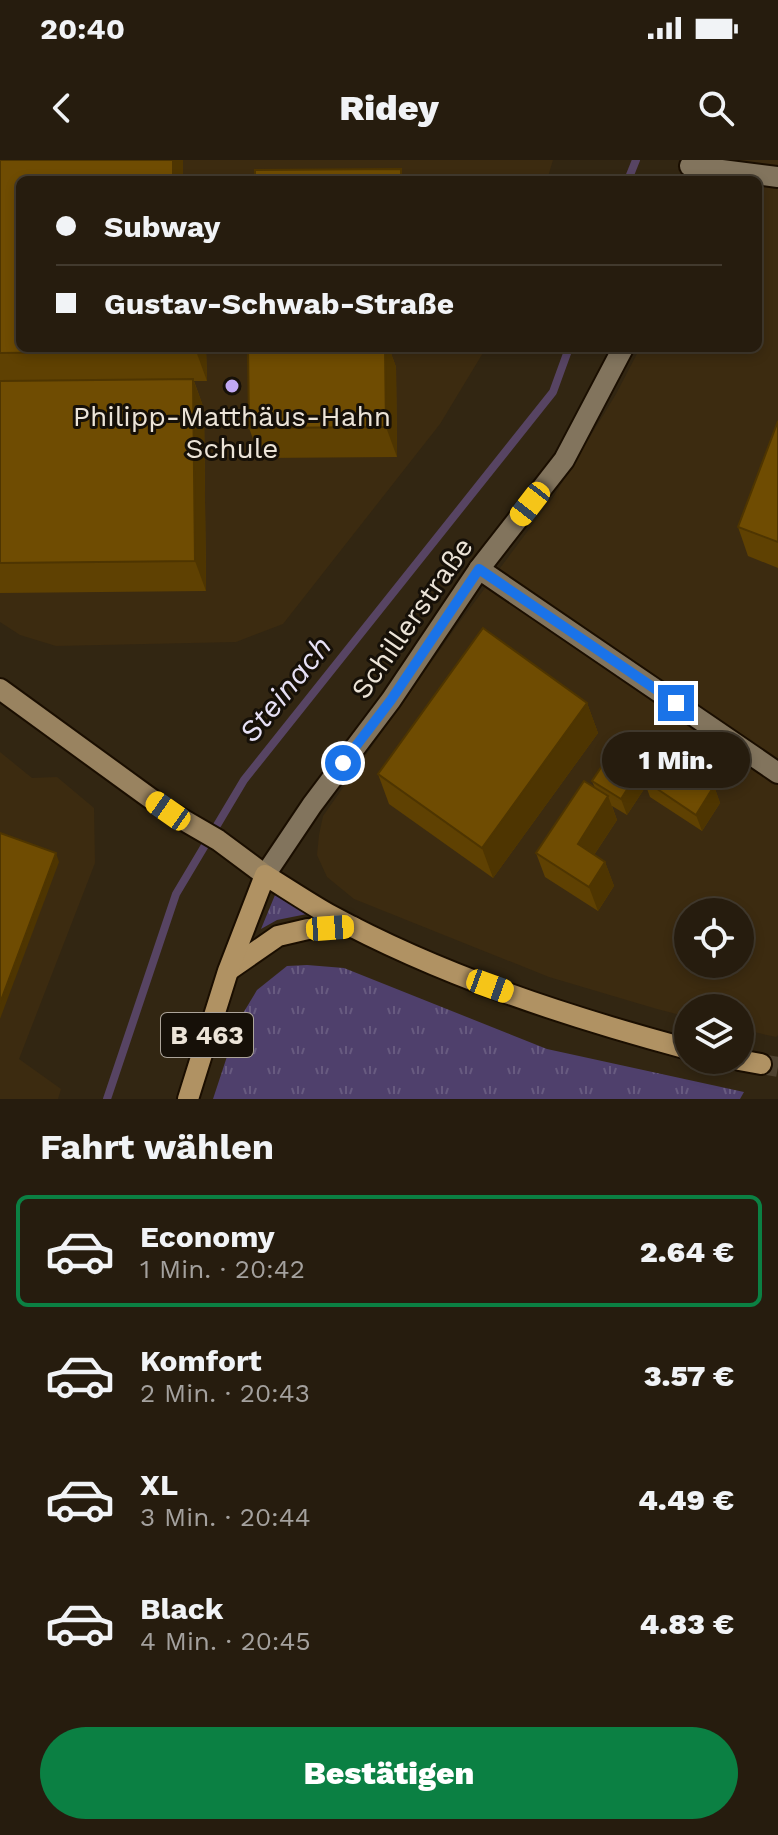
<!DOCTYPE html>
<html lang="de">
<meta charset="utf-8">
<style>
body{margin:0;font-family:"Work Sans",sans-serif;background:#2e2517;color:#f1f3f6;height:100vh;display:flex;flex-direction:column;font-size:30px;white-space:nowrap}
*{box-sizing:border-box;margin:0}
p{font-size:26px;color:#a4a19e}
.icon{flex:none;width:44px;height:44px;fill:none;stroke:currentColor;stroke-width:2;stroke-linecap:round;stroke-linejoin:round}
.map{position:relative;height:939px;overflow:hidden}
.panel{display:flex;flex-direction:column;background:#261c0e;flex:1}
.panel>*{flex:none}
.top-card{position:absolute;left:16px;top:16px;width:746px;height:176px;border-radius:12px;box-shadow:0 4px 12px #0003,0 0 0 2px #423a2e;display:grid;align-content:center;height:176px;padding:0 40px;background:#261c0e}
.tools{position:absolute;left:674px;top:738px;display:grid;gap:16px}
.tools a{display:grid;place-items:center;width:80px;height:80px;border-radius:50%;background:#261c0e;box-shadow:0 4px 12px #0003,0 0 0 2px #423a2e;font-size:40px}
.end{position:absolute;width:36px;height:36px;margin:-18px;border:10px solid #1a73e8;background:#fff;box-shadow:0 0 0 4px #fff}
.from{border-radius:50%}
.bubble{position:absolute;height:56px;border-radius:28px;background:#261c0e;box-shadow:0 4px 12px #0003,0 0 0 2px #423a2e;font-size:26px;font-weight:800;line-height:56px;text-align:center}
.car{position:absolute;width:24px;height:48px;margin:-24px -12px;border-radius:10px;box-shadow:0 0 6px 2px #0007;background:linear-gradient(#f5c518 24%,#345 0 40%,#f5c518 0 76%,#345 0 86%,#f5c518 0)}
.top-card b{display:flex;align-items:center;gap:28px;height:76px;font-size:30px}
.top-card b+b{border-top:2px solid #423a2e}
.top-card i{width:20px;height:20px;background:#f1f3f6}
ul{padding:0;list-style:none}
li{display:flex;align-items:center;gap:24px;height:112px;margin:0 16px 12px;padding:0 24px;border:4px solid transparent;border-radius:12px}
li div{flex:1}
li b{display:block;font-size:30px}
li em{font-style:normal;font-weight:800}
li.active{border-color:#0b8043}
li>.icon{width:72px;height:72px;stroke-width:1.5}
h2{padding:0 40px;font-size:36px;line-height:96px}
.cta{display:flex;gap:16px;margin-top:auto;padding:16px 40px}
.cta a{flex:1;height:92px;border-radius:48px;background:#0b8043;color:#fff;font-size:32px;font-weight:800;line-height:92px;text-align:center}
.status{display:flex;justify-content:space-between;align-items:center;height:56px;padding:0 40px;background:#261c0e;direction:ltr}
.status svg{height:22px;fill:currentColor}
header{display:flex;justify-content:space-between;align-items:center;height:104px;padding:0 40px;background:#261c0e;font-size:36px;font-weight:800}
.map>svg:first-child{display:block}
</style>
<div class="status"><b>20:40</b><svg viewBox="0 0 49 12"><path d="M0 12V9h3v3zM5 12V6h3v6zM10 12V3h3v9zM15 12V0h3v12zM26 1h20v11H26zM47 4h2v5h-2z"/></svg></div>
<header><svg class="icon" aria-label="back" viewBox="0 0 24 24"><path d="M15 5l-7 7 7 7"/></svg>Ridey<svg class="icon" aria-label="search" viewBox="0 0 24 24"><circle cx="10" cy="10" r="6"/><path d="M15 15l6 6"/></svg></header>
<div class="map">
<svg width="778" height="939" viewBox="0 0 778 939">
<defs>
<pattern id="grass-tufts" width="24" height="20" patternUnits="userSpaceOnUse" patternTransform="scale(2)"><rect width="24" height="20" fill="#4f406c"/><path d="M3 7l-1-3M5 7V3M7 7l1-3M15 17l-1-3M17 17v-4M19 17l1-3" fill="none" stroke="#685b80"/></pattern>
</defs>
<rect width="100%" height="100%" fill="#322612"/>
<g fill="#3c2b10" fill-rule="evenodd">
<polygon points="0,0 553,0 547,20 20,20 20,188 486,188 440,264 283,464 236,482 56,486 20,475 0,462"/>
<path d="M 702,0 L 778,0 L 778,875 L 776,877 L 740,869 L 740,848 L 688,848 L 688,857 L 657,849 L 549,817 L 354,739 L 327,717 L 317,695 L 319,675 L 323,656 L 461,460 L 554,336 L 616,234 L 640,188 L 758,188 L 758,20 L 698,20 ZM 688,752 L 740,752 L 740,804 L 688,804 Z"/>
<polygon points="0,592 32,618 57,617 94,648 95,703 19,899 61,929 58,939 0,939"/>
</g>
<g fill="url(#grass-tufts)">
<polygon points="275,735 307,754 277,760 261,769"/>
<polygon points="307,805 344,808 547,889 744,932 740,939 213,939 239,860 257,830 287,806"/>
</g>
<g fill="none" stroke-linecap="round" stroke-linejoin="round">
<g stroke="#574463" stroke-width="8">
<polyline points="628,20 636,0"/>
<polyline points="107,939 176,734 244,620 553,232 569,188"/>
</g>
<polyline stroke="#4e4230" stroke-width="20" stroke-dasharray="20 10" stroke-linecap="butt" points="761,904 778,907"/>
<defs>
<g id="street">
<polyline points="690,6 778,17"/>
<polyline points="479,409 778,613"/>
<polyline points="265,715 312,645 391,540 479,409 564,300 623,188"/>
</g>
<polyline id="secondary" points="0,529 143,633 168,651 218,680 265,715"/>
<g id="primary">
<polyline points="229,810 278,776 308,769 353,767"/>
<polyline points="739,900 761,904"/>
<path d="M 188,939 L 228,811 L 265,715 C 286,728 307,742 328,754 C 440,815 565,856 688,889"/>
</g>
</defs>
<use href="#street" stroke="#1a0e00" stroke-width="24"/>
<use href="#secondary" stroke="#1a0e00" stroke-width="24"/>
<use href="#primary" stroke="#1a0e00" stroke-width="24"/>
<use href="#street" stroke="#82745d" stroke-width="20"/>
<use href="#secondary" stroke="#998360" stroke-width="20"/>
<use href="#primary" stroke="#b09263" stroke-width="20"/>
</g>
<g fill="#5f4102">
<polygon points="0,0 183,0 183,20 20,20 20,188 206,188 207,221 194,221 204,249 206,431 0,433"/>
<polygon points="248,188 389,188 396,207 397,297 260,298 249,268"/>
<polygon points="778,261 778,408 748,396 738,367"/>
<polygon points="587,543 598,573 493,718 389,644 378,614"/>
<polygon points="694,586 700,602 693,613 714,626 720,643 702,671 650,637 646,626 627,655 612,646 617,660 594,695 605,702 614,726 598,751 545,717 536,693 595,628 592,621 644,603 648,613"/>
</g>
<g fill="#4e3501">
<rect x="173" y="0" width="10" height="20"/>
<polygon points="196,188 206,188 207,221 196,191"/>
<polygon points="385,188 389,188 396,207 397,297 386,267"/>
<polygon points="193,219 204,249 206,431 195,401"/>
<polygon points="587,543 598,573 493,718 482,688"/>
<polygon points="694,586 700,602 688,622 682,605"/>
<polygon points="644,603 650,619 644,620 646,626 627,655 621,639"/>
<polygon points="714,626 720,643 702,671 696,655"/>
<polygon points="608,636 617,660 586,707 578,684"/>
<polygon points="56,693 59,702 0,859 0,843"/>
<polygon points="605,702 614,726 598,751 589,727"/>
</g>
<g fill="#6f4c02" stroke="#4e3501" stroke-width="2">
<polygon points="0,0 173,0 173,20 20,20 20,188 196,188 196,191 0,193"/>
<polygon points="401,9 401,20 255,20 255,10"/>
<polygon points="248,188 385,188 386,267 249,268"/>
<polygon points="193,219 195,401 0,403 0,221"/>
<polygon points="778,261 778,382 738,367"/>
<polygon points="483,468 587,543 482,688 378,614"/>
<polygon points="674,573 694,586 682,605 714,626 696,655 644,620"/>
<polygon points="616,585 644,603 621,639 592,621"/>
<polygon points="584,621 608,636 578,684 605,702 589,727 536,693"/>
<polygon points="0,673 56,693 0,843"/>
</g>
<g fill="none" stroke-linecap="round" stroke-linejoin="round">
<polyline stroke="#1a73e8" stroke-width="10" points="343,603 391,540 479,409 676,543"/>
</g>
<circle fill="#c1a8f3" stroke="#161008" stroke-width="3" cx="232" cy="226" r="8"/>
<g text-anchor="middle" dominant-baseline="central" stroke-width="6" stroke-linejoin="round" paint-order="stroke">
<rect fill="#161008" stroke="#aca49a" stroke-width="2" x="161" y="853" width="92" height="44" rx="6"/>
<g font-size="26" font-weight="bold" fill="#ece4d8">
<text x="207" y="875">B 463</text>
</g>
<g font-size="28" fill="#ece4d8" stroke="#161008">
<text x="232" y="256">Philipp-Matthäus-Hahn<tspan x="232" dy="32">Schule</tspan></text>
</g>
<g font-size="28" fill="#ece4d8" stroke="#161008">
<text transform="translate(412 458) rotate(-55)">Schillerstraße</text>
</g>
<g font-size="30" font-style="italic" fill="#e6e0f5" stroke="#161008">
<text transform="translate(285 529) rotate(-51)">Steinach</text>
</g>
</g>
</svg>
<div class="tools">
<a><svg class="icon" aria-label="locate" viewBox="0 0 24 24"><circle cx="12" cy="12" r="6"/><path d="M12 2v4M12 18v4M2 12h4M18 12h4"/></svg></a>
<a><svg class="icon" aria-label="layers" viewBox="0 0 24 24"><path d="M12 4l9 5-9 5-9-5zM3 14l9 5 9-5"/></svg></a>
</div>
<i class="end from" style="left:343px;top:603px"></i>
<i class="end" style="left:676px;top:543px"></i>
<div class="bubble" style="left:602px;top:572px;width:148px">1 Min.</div>
<i class="car" style="left:530px;top:344px;rotate:218deg"></i>
<i class="car" style="left:168px;top:651px;rotate:305deg"></i>
<i class="car" style="left:330px;top:768px;rotate:86deg"></i>
<i class="car" style="left:490px;top:826px;rotate:110deg"></i>
<div class="top-card">
<b><i class="from"></i>Subway</b>
<b><i></i>Gustav-Schwab-Straße</b>
</div>
</div>
<section class="panel">
<h2>Fahrt wählen</h2>
<ul>
<li class="active"><svg class="icon" aria-label="car" viewBox="0 0 24 24"><path d="M5 17H2v-5l4-1 3-4h7l3 4 3 1v5h-3M9 17h6M6 11h13"/><circle cx="7" cy="17" r="2"/><circle cx="17" cy="17" r="2"/></svg><div><b>Economy</b><p>1 Min. · 20:42</p></div><em>2.64 €</em></li>
<li><svg class="icon" aria-label="car" viewBox="0 0 24 24"><path d="M5 17H2v-5l4-1 3-4h7l3 4 3 1v5h-3M9 17h6M6 11h13"/><circle cx="7" cy="17" r="2"/><circle cx="17" cy="17" r="2"/></svg><div><b>Komfort</b><p>2 Min. · 20:43</p></div><em>3.57 €</em></li>
<li><svg class="icon" aria-label="car" viewBox="0 0 24 24"><path d="M5 17H2v-5l4-1 3-4h7l3 4 3 1v5h-3M9 17h6M6 11h13"/><circle cx="7" cy="17" r="2"/><circle cx="17" cy="17" r="2"/></svg><div><b>XL</b><p>3 Min. · 20:44</p></div><em>4.49 €</em></li>
<li><svg class="icon" aria-label="car" viewBox="0 0 24 24"><path d="M5 17H2v-5l4-1 3-4h7l3 4 3 1v5h-3M9 17h6M6 11h13"/><circle cx="7" cy="17" r="2"/><circle cx="17" cy="17" r="2"/></svg><div><b>Black</b><p>4 Min. · 20:45</p></div><em>4.83 €</em></li>
</ul>
<div class="cta"><a>Bestätigen</a></div>
</section>
